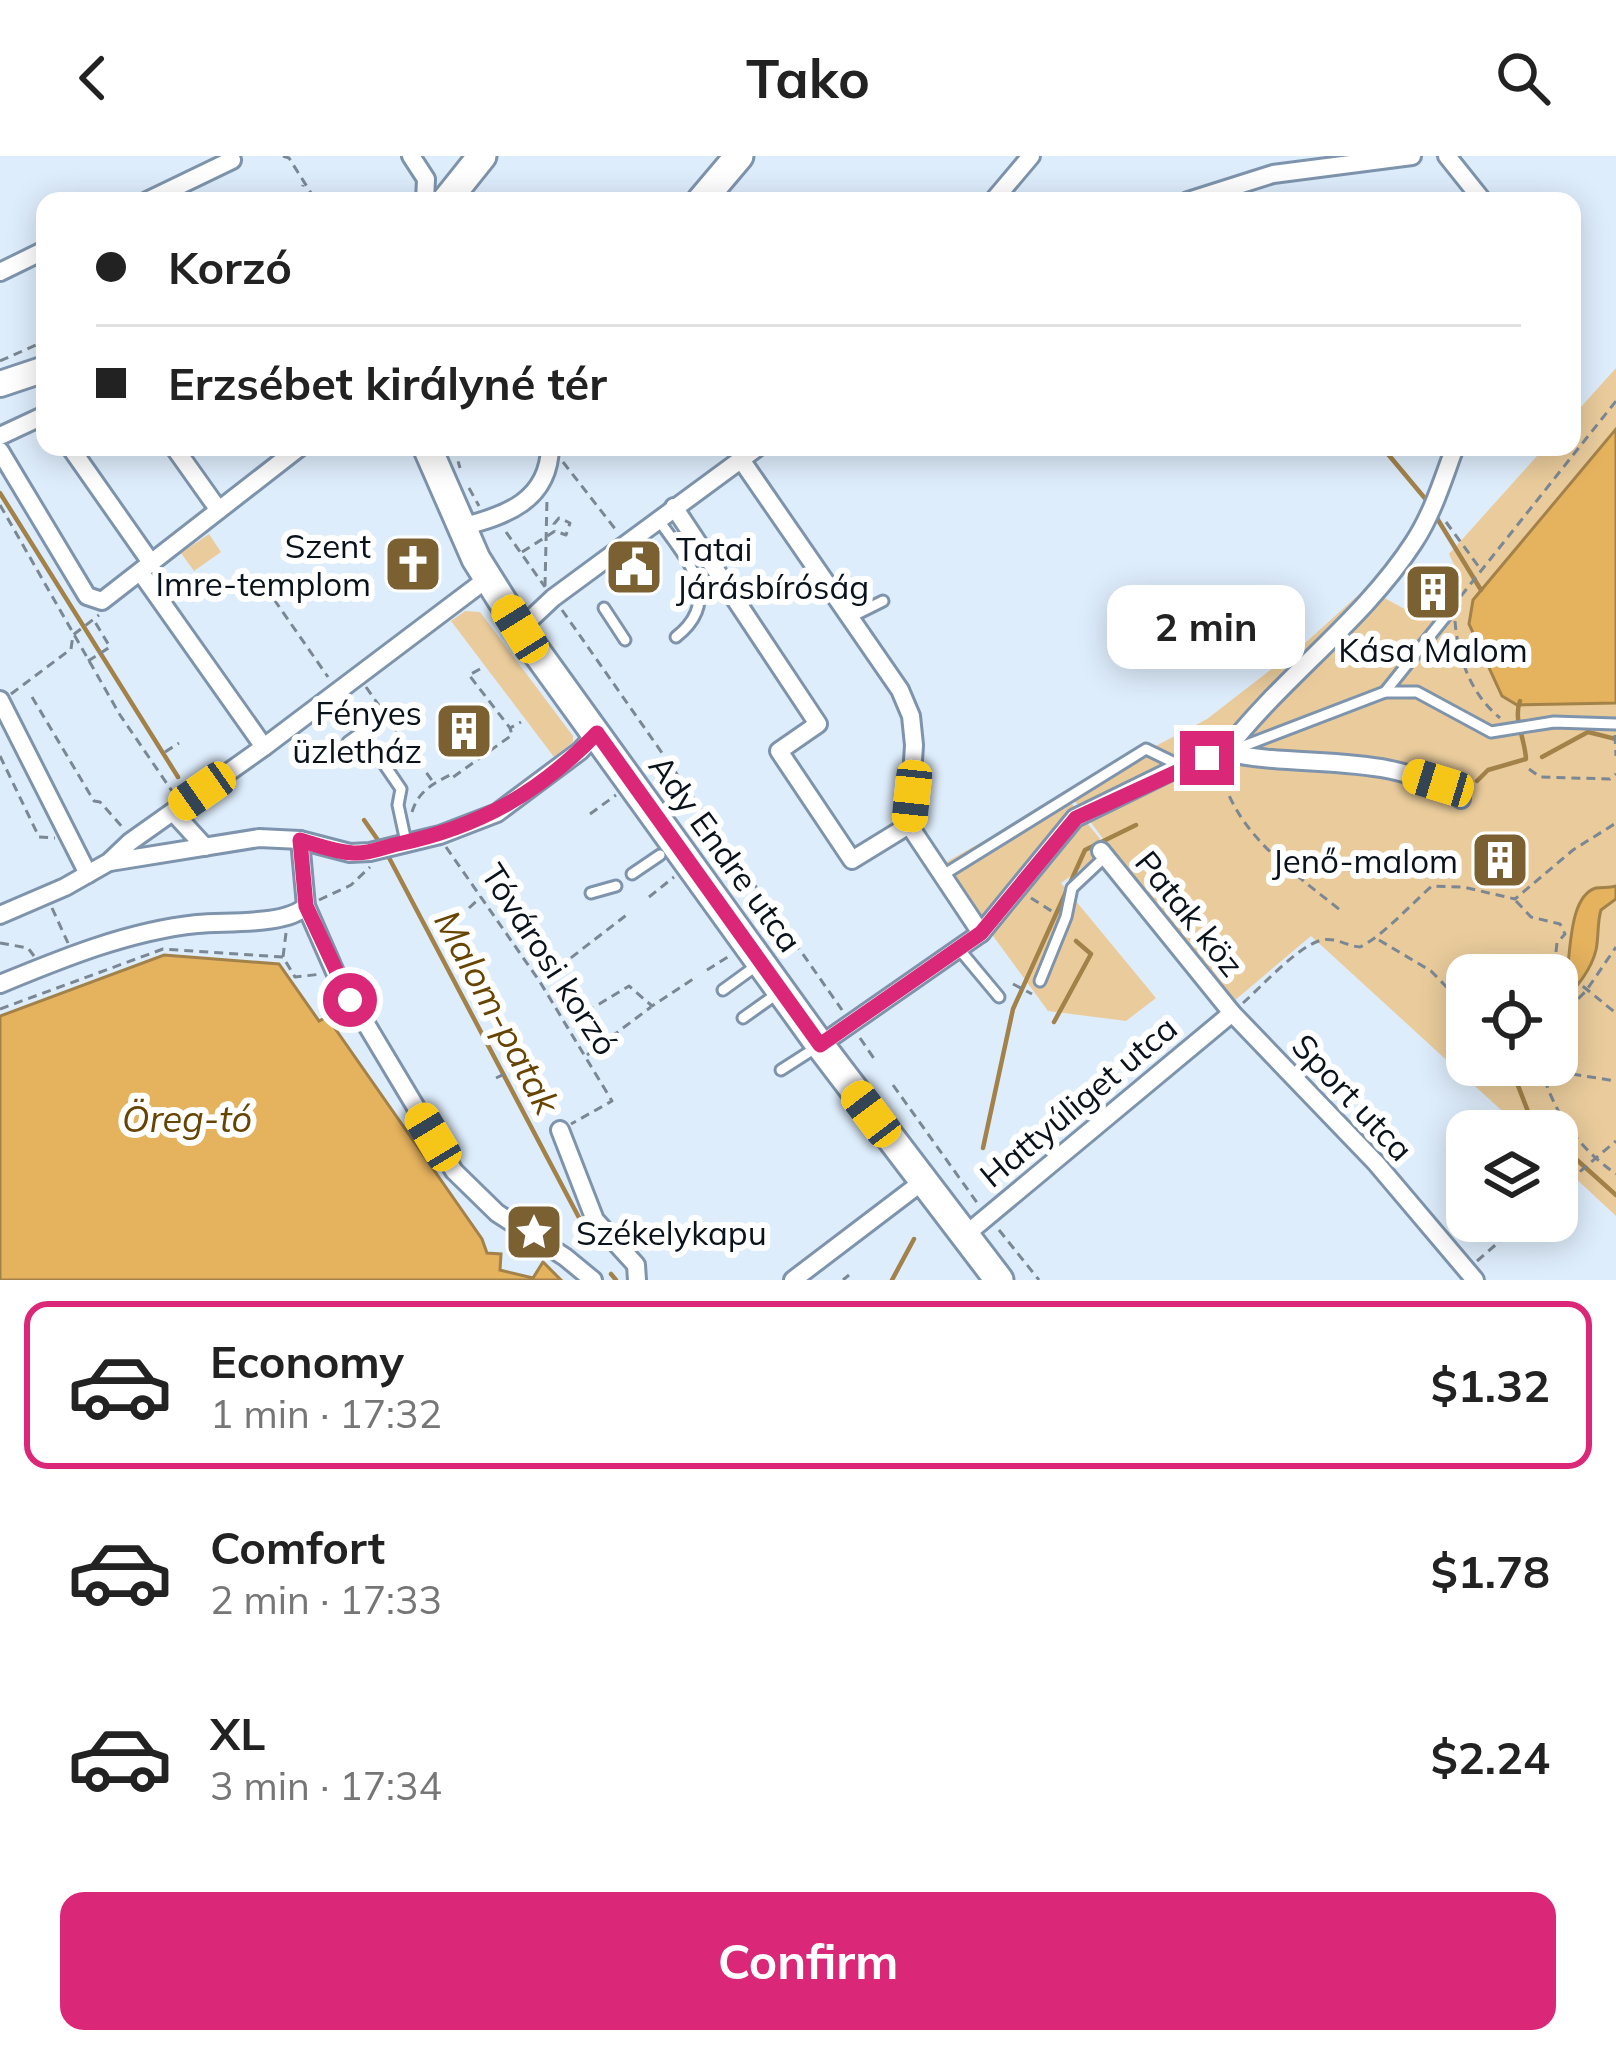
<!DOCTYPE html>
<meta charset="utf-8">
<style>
body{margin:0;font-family:Mulish,sans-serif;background:#f6f6f6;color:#222;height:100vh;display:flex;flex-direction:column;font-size:45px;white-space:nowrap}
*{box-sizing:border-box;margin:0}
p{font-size:39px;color:#767676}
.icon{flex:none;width:66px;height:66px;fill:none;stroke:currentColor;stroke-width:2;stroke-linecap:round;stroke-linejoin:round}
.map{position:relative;height:1124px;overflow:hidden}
.details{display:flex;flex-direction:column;background:#fff;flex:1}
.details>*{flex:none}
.top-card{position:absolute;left:36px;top:36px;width:1545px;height:264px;border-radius:24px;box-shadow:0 6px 30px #0003;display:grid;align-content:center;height:264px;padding:0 60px;background:#fff}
.buttons{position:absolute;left:1446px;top:798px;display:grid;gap:24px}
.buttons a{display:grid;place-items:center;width:132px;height:132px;border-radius:24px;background:#fff;box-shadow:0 6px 30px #0003;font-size:60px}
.end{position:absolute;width:54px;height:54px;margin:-27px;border:15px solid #db2777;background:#fff;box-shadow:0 0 0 6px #fff}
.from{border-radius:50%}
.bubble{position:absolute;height:84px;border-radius:24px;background:#fff;box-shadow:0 6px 30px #0003;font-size:39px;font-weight:700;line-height:84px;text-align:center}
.car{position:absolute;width:36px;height:72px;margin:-36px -18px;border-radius:15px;box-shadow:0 0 9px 3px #0007;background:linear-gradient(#f5c518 24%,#345 0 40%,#f5c518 0 76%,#345 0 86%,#f5c518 0)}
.top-card b{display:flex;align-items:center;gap:42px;height:114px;font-size:45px}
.top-card b+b{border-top:3px solid #e0e0e0}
.top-card i{width:30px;height:30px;background:#222}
ul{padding:21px 0 0;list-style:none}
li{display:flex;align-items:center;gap:36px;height:168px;margin:0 24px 18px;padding:0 36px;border:6px solid transparent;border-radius:24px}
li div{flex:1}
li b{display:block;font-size:45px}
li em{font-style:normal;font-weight:700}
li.on{border-color:#db2777}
li>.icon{width:108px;height:108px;stroke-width:1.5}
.primary-button{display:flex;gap:24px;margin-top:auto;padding:24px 60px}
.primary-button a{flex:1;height:138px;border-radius:24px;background:#db2777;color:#fff;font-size:48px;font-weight:700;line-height:138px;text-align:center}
header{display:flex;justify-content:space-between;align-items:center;height:156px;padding:0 60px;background:#fff;font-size:54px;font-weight:700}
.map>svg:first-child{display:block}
</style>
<header><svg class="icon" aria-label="back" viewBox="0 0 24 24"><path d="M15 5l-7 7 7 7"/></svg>Tako<svg class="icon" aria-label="search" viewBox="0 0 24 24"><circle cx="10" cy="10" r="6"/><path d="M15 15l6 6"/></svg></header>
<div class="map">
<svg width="1616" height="1124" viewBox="0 0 1616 1124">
<rect width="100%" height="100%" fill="#deedfc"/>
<g fill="#eacc9c" fill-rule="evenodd">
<path d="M 1616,212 L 1616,273 L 1473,444 L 1502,540 L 1517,549 L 1616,547 L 1616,1060 L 1557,1005 L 1557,975 L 1524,975 L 1311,780 L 1228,850 L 1068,636 L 1207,563 L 1304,488 L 1366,432 L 1425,464 L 1462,426 L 1449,398 L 1545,291 L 1572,291 L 1572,261 ZM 1467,819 L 1557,819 L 1557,909 L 1467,909 Z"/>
<polygon points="209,378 221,396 194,415 181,397"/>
<polygon points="465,455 480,456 573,580 573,586 554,601 451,465"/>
<polygon points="1065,639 1108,693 1061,727 1156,842 1126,865 1048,855 941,709"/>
</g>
<g fill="#e5b25e" stroke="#a3824a" stroke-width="3">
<polygon points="1616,273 1616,547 1517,549 1502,540 1469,468 1473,444"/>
<path d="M 1616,730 L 1616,743 L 1601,754 C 1597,767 1599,780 1596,794 C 1591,815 1572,837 1557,851 L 1557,830 L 1566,823 C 1571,800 1568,740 1596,732 C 1603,731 1610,732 1616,730 Z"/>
<polygon points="164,799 279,808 319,865 327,861 482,1083 487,1097 501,1098 500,1114 533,1122 543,1106 561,1124 0,1124 0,860"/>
</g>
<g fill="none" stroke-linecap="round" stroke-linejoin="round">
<g stroke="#a3824a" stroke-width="4.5">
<polyline points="1382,291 1428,346"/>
<polyline points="0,337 178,621"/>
<polyline points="1435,359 1481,434"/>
<polyline points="1542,601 1588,576 1616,583"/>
<path d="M 1477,625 L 1488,614 L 1526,603 C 1525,582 1513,564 1520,545"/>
<polyline points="364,664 380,687"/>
<polyline points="386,696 585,1073"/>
<polyline points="1054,866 1091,798 1076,785"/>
<polyline points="1510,909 1529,958 1546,975"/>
<polyline points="1557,986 1616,1039"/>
<polyline points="983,992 1013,853 1085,694 1136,669"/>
<polyline points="611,1118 616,1124"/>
<polyline points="892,1124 914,1083"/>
</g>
<defs>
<g id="lane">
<path d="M 658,363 C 684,401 726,442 676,481"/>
<polyline points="604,452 625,484"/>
<polyline points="851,461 883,445"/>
<polyline points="1385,536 1454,450"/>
<polyline points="348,586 362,576 401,633 398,649 406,686"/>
<polyline points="1236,593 1385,536 1417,536 1491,576 1554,566 1616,568"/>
<polyline points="632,718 660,699"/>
<polyline points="943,719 1146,593 1181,610"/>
<polyline points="591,737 616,730"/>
<polyline points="959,793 999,841"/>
<polyline points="1040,825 1066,761 1072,732 1106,700"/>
<polyline points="723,834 756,810"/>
<polyline points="743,862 778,837"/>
<polyline points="781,914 817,891"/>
</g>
<g id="street">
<polyline points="411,0 426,23 425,45"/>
<polyline points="1447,0 1483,45"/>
<polyline points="147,45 232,4 229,0"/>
<polyline points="993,45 1031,0"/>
<polyline points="1188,45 1273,18 1412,0"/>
<polyline points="0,116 45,94"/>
<polyline points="0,280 45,259"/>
<polyline points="70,291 152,408"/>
<polyline points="174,291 218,353"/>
<polyline points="0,295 87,440 102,445 300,291"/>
<polyline points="742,305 900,534 911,560 914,589 909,669 981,777"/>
<polyline points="674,351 818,568 779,595 852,704 909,669"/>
<path d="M 461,371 C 505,360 549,345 550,291"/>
<polyline points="141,417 264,591"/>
<polyline points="520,473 553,442 758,291"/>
<polyline points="0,544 88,718"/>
<path d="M 1225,596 C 1282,521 1363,465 1414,386 C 1433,357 1443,323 1455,291"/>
<path d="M 1225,596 C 1304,614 1391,594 1461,643"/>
<polyline points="173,656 205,691"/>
<polyline points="300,684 306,750 335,816 454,1015 497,1057 565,1101 593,1124"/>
<polyline points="1101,695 1232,857 1376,1007 1475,1124"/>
<polyline points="110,706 259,682 300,684 350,697 370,696 440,679 497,657 580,595 597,577"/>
<polyline points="0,759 65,731 109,706 130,686 264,591 488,422"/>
<path d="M 0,828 C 63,802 129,775 197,768 C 226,765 286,770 306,750"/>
<polyline points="820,889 981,777 1075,662 1181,610 1225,596"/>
<polyline points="560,974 595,1064 636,1109 637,1124"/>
<polyline points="964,1080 1232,857"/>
<polyline points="793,1124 922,1026"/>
</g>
<polyline id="secondary" points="0,228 45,213"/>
<g id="primary">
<polyline points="446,45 482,0"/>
<polyline points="701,45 739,0"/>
<polyline points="427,291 476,403 520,473 820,889 999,1124"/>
</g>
</defs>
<use href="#lane" stroke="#7e94ac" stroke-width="15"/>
<use href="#street" stroke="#7e94ac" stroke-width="22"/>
<use href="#secondary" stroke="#7e94ac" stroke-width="30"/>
<use href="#primary" stroke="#7e94ac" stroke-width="33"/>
<g stroke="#7b8793" stroke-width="3" stroke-dasharray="9 6" stroke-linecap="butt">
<polyline points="283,0 289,2 316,45"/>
<polyline points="299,45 303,29"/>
<polyline points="0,205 45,185"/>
<polyline points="454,291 460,312"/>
<polyline points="563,306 616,374"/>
<polyline points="469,332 479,350"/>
<polyline points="0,349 120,559 172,635"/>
<polyline points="1446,366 1479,411"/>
<polyline points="506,376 545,431"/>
<polyline points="522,396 555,375 566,379 570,367 559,362 554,368 555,375"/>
<polyline points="257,419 328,521"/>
<polyline points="545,430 547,343"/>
<polyline points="1461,440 1616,245"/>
<polyline points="562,454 842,854"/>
<path d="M 1455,465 C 1458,503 1471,538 1500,562"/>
<polyline points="88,505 110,491 95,466"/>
<polyline points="480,513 469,519 510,572 521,566"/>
<polyline points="366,531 433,626"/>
<polyline points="11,538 71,493 73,479 99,459"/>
<polyline points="32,541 94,645 100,646 124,673"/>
<polyline points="1615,579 1616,600"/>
<polyline points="165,596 179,587"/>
<polyline points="0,600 39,681 55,682"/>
<path d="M 1219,612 C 1237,679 1288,712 1340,754"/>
<polyline points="1529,613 1540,621 1610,623 1616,618"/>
<polyline points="650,617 666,605"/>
<path d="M 412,656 C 418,636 432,628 450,619 L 452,622 L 512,579 L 510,572"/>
<polyline points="590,658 616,639"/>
<polyline points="446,691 540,826 612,945 571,968"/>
<polyline points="649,741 674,721"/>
<polyline points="1031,742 1053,756"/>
<polyline points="319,744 351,729 370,711"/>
<path d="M 1516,745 L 1531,761 L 1560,768 L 1565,778 L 1557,787 L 1554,813 C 1569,816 1601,846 1616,857"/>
<polyline points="52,752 68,787"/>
<polyline points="469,752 481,741"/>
<polyline points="286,777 283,801 295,821 322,818"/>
<polyline points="1379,784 1431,815 1467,852"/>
<polyline points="0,787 28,792 34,800"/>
<polyline points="559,811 629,757"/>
<polyline points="707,814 731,799"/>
<polyline points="1540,819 1553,813"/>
<polyline points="1013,828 1032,838"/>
<path d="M 1243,847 C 1262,830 1299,789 1322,784 C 1336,781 1346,790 1360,791 C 1383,780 1411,748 1432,730 L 1463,731 L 1515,743 L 1573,694 L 1616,667"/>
<polyline points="0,853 163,793 283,801"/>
<polyline points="586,856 629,830 652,850 693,823"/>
<polyline points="1557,864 1586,835 1616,791"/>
<polyline points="860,882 875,904"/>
<polyline points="587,899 651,851"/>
<path d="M 1540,909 C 1553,955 1576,990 1616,1018"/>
<polyline points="1544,909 1559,916 1616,925"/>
<polyline points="496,922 513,914"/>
<polyline points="893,929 978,1048"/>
<polyline points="1557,1035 1616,985"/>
<polyline points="999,1074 1039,1124"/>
<polyline points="1477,1105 1523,1065"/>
<polyline points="843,1124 849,1119"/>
</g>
<use href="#lane" stroke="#fff" stroke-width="9"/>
<use href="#street" stroke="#fff" stroke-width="16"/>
<use href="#secondary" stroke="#fff" stroke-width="24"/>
<use href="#primary" stroke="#fff" stroke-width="27"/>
</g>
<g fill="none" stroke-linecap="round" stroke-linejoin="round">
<path stroke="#db2777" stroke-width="15" d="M 350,844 L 306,750 L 300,684 C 317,689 335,696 353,697 C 370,698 383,691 398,688 C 479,671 539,637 597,577 L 820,889 L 981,777 L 1076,662 L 1207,602"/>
</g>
<defs>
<symbol id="church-square" viewBox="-11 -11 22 22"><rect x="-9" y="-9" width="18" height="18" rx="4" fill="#7b6032" stroke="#fff"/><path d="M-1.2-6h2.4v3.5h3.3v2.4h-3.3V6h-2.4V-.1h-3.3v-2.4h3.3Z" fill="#fff"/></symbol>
<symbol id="civic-square" viewBox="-11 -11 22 22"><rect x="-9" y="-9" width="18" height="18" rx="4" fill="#7b6032" stroke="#fff"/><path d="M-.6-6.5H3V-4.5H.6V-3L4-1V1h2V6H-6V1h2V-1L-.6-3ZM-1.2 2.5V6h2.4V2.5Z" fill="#fff"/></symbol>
<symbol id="building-square" viewBox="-11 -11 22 22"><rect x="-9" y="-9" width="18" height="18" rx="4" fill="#7b6032" stroke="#fff"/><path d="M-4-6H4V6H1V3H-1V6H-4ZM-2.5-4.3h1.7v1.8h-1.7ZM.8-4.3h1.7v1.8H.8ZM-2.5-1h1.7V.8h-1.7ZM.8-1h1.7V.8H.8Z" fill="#fff"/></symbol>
<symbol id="sight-square" viewBox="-11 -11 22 22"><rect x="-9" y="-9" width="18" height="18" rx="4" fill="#7b6032" stroke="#fff"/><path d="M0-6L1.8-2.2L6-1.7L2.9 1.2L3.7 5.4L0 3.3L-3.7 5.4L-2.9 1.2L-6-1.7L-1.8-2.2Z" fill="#fff"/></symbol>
</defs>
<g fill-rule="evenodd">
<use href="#church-square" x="380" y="375" width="66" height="66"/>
<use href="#civic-square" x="601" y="378" width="66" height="66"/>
<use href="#building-square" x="1400" y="403" width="66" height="66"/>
<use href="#building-square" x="431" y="542" width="66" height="66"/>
<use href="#building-square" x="1467" y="671" width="66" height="66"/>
<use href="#sight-square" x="501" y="1043" width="66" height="66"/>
</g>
<g text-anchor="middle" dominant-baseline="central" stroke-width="12" stroke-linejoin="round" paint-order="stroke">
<g font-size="33" fill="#0a121b" stroke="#fff" text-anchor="end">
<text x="371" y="389">Szent<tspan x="371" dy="38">Imre-templom</tspan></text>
<text x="676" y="392" text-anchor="start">Tatai<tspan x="676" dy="38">Járásbíróság</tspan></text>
<text x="1433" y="493" text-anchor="middle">Kása Malom</text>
<text x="422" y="556">Fényes<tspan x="422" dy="38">üzletház</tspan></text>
<text x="1458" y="704">Jenő-malom</text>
<text x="576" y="1076" text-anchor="start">Székelykapu</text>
</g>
<g font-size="33" fill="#0a121b" stroke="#fff">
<text transform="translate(726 697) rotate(54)">Ady Endre utca</text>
<text transform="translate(1190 757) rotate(51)">Patak köz</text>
<text transform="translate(550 803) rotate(57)">Tóvárosi korzó</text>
<text transform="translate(1353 941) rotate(47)">Sport utca</text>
<text transform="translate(1078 945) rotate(-40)">Hattyúliget utca</text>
</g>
<g font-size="36" font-style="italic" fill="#674500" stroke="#fff">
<text transform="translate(498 856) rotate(62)">Malom-patak</text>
<text x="187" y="962">Öreg-tó</text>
</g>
</g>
</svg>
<div class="buttons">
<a><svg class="icon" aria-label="locate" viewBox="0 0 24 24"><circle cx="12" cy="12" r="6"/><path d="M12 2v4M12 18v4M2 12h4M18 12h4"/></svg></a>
<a><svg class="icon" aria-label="layers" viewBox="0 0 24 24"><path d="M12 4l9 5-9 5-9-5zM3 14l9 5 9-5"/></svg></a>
</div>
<i class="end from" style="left:350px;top:844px"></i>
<i class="end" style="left:1207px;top:602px"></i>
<div class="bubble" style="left:1107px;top:429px;width:198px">2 min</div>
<i class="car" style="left:520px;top:473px;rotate:328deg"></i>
<i class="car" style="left:1438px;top:627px;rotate:287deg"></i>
<i class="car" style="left:202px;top:635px;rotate:235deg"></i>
<i class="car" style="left:912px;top:640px;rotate:186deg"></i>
<i class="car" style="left:871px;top:958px;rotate:323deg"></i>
<i class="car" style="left:433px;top:981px;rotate:329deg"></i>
<div class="top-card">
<b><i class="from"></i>Korzó</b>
<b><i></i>Erzsébet királyné tér</b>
</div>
</div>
<section class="details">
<ul>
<li class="on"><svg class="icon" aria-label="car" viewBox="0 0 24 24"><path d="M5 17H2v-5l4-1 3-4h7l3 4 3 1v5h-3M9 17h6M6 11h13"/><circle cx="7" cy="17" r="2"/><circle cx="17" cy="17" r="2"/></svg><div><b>Economy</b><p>1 min · 17:32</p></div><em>$1.32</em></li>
<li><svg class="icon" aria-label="car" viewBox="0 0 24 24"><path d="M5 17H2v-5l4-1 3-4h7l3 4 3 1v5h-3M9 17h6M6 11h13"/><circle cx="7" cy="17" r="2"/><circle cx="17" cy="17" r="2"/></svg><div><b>Comfort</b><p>2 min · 17:33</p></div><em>$1.78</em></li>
<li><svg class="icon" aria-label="car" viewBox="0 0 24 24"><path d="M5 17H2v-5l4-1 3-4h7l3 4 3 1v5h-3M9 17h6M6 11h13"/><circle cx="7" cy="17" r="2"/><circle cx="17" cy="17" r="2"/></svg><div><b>XL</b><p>3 min · 17:34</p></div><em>$2.24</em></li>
</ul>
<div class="primary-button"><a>Confirm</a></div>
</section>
